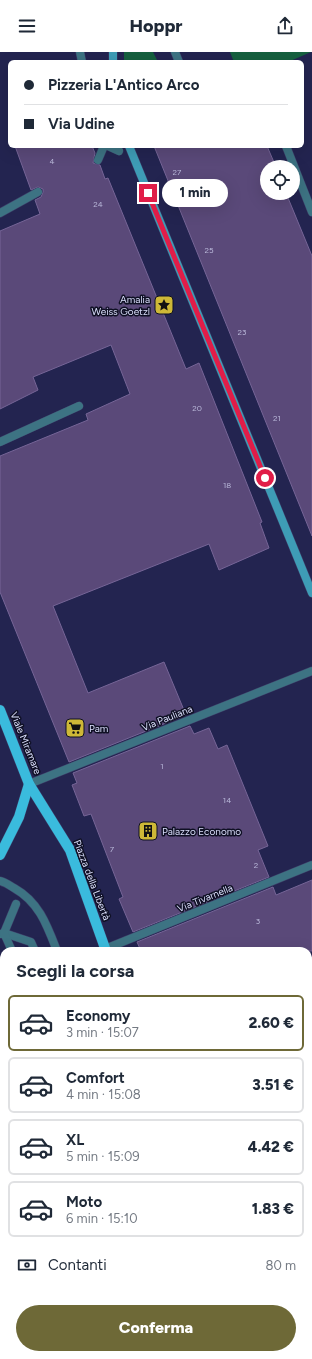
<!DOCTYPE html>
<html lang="it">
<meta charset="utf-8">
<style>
body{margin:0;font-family:Figtree,sans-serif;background:#f2f2f3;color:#1f2937;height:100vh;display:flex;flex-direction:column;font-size:15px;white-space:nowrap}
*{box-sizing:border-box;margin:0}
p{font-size:13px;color:#747a83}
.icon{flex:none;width:22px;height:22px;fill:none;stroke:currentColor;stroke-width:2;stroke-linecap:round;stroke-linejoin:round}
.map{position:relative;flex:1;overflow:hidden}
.sheet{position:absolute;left:0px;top:895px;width:312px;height:412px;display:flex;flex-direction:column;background:#fff;border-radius:12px 12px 0 0;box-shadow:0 4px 16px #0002}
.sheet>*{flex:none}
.guide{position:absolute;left:8px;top:8px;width:296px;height:88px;border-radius:6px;box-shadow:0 4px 16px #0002;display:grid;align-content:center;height:88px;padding:0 16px;background:#fff}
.buttons{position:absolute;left:260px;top:108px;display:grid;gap:8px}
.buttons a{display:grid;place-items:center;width:40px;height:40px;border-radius:50%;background:#fff;box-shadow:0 4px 16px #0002;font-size:20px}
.end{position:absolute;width:18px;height:18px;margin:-9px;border:5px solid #e11d48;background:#fff;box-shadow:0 0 0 2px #fff}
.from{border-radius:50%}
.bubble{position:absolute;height:28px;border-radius:14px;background:#fff;box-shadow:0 4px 16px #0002;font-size:13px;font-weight:800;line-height:28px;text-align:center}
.guide b{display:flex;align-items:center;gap:14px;height:38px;font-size:15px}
.guide b+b{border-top:1px solid #e0e1e3}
.guide i{width:10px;height:10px;background:#1f2937}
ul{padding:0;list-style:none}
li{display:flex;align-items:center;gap:12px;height:56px;margin:0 8px 6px;padding:0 8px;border:2px solid #e0e1e3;border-radius:6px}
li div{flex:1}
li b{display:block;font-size:15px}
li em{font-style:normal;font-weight:800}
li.current{border-color:#6e6937}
li>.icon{width:36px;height:36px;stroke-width:1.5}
h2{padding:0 16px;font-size:18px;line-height:48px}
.pay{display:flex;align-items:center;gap:10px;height:44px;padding:0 16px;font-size:15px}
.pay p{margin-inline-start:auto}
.primary-button{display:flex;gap:8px;margin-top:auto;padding:8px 16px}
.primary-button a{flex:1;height:46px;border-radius:24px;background:#6e6937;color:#fff;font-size:16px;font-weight:800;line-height:46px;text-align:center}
header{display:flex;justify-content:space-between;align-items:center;height:52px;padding:0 16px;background:#fff;font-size:18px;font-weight:800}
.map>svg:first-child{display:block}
</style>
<header><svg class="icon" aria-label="menu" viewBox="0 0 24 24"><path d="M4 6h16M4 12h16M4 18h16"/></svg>Hoppr<svg class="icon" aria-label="share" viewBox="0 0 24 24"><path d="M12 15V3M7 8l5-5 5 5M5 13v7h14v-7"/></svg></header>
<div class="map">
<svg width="312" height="1307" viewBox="0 0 312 1307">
<rect width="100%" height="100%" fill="#232450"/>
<g fill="#16603f">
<polygon points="124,0 153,0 158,10 124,10"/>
<polygon points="230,0 311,0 288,10 234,10"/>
<polygon points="0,910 4,910 4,1157 0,1159"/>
</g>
<g fill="#5a4979" stroke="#766597">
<polygon points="15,94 92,94 95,101 93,111 100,113 105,127 108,126 186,317 199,311 262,470 260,471 269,496 219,518 209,492 53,554 88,641 164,610 186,663 69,710 0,540 0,404 88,368 86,362 130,342 111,293 33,325 38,338 0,357 0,179 40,162 35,148 41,145 43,140 43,137 38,135 31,138"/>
<polygon points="154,94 267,94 276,115 267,115 267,141 286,141 312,204 312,484"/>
<polygon points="190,674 194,682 209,676 218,697 227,693 268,794 258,798 269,825 133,880 119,847 123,845 91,762 84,764 72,733 77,731 73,721"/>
<polygon points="312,828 312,899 141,899 137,890 273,835 276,843"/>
</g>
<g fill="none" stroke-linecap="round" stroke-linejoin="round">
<defs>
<g id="lane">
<polyline points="0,390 79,354"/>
<path d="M 0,829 C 5,830 9,833 14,836 C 39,850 47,873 57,899"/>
</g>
<g id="street">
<polyline points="80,0 82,10"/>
<polyline points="175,0 179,10"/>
<polyline points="108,94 119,99"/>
<polyline points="286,94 312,160"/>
<polyline points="98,108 104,94"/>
<polyline points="0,161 38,140"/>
<polyline points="29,732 312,619"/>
<polyline points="1,882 4,881 31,890 35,899"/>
<polyline points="105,897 312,813"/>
<polyline points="12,899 4,881 16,852"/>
<polyline points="308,1113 312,1111"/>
<polyline points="0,1164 4,1163"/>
</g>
<g id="secondary">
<polyline points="113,10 113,0"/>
<polyline points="129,94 312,541"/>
</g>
<g id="primary">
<polyline points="0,658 29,732 70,798 106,899"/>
<polyline points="0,803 19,765 29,732"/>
<polyline points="0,1198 4,1196"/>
<polyline points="162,1303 163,1307"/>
</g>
</defs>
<use href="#lane" stroke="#3d3e68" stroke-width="9"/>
<use href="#street" stroke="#3d3e68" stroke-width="9"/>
<use href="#secondary" stroke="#3d3e68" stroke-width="9"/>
<use href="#primary" stroke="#3d3e68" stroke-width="11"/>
<use href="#lane" stroke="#3d7383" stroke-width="8"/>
<use href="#street" stroke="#3d7383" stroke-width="8"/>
<use href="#secondary" stroke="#3e9cb6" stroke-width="8"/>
<use href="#primary" stroke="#3abbdd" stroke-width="10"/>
</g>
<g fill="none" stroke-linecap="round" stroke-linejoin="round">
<polyline stroke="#e11d48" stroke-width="5" points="148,141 265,426"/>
</g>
<defs>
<symbol id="sight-square" viewBox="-11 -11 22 22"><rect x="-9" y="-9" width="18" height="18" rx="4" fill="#ceb837" stroke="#0f1024"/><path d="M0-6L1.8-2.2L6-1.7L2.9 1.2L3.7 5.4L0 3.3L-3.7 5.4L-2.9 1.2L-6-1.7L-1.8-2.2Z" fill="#111"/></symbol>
<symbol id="supermarket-square" viewBox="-11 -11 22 22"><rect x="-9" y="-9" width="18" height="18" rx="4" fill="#ceb837" stroke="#0f1024"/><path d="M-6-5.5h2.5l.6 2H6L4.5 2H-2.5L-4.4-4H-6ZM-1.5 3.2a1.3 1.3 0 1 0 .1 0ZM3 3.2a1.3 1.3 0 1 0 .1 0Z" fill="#111"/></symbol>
<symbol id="building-square" viewBox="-11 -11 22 22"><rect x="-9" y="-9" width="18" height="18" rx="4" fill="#ceb837" stroke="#0f1024"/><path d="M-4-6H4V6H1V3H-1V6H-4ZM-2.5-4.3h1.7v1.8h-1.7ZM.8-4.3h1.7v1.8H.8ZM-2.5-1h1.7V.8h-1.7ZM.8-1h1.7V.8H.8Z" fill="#111"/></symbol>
</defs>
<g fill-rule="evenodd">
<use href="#sight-square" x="153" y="242" width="22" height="22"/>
<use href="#supermarket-square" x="64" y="665" width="22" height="22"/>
<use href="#building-square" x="137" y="768" width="22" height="22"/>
</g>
<g text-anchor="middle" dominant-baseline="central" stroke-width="3" stroke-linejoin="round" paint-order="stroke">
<g font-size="8" fill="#bbbadb">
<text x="52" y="109">4</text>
<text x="177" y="120">27</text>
<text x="98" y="152">24</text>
<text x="209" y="198">25</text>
<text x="242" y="280">23</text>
<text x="197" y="356">20</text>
<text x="277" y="366">21</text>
<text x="227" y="433">18</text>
<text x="162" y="714">1</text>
<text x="227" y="748">14</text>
<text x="112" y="797">7</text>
<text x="256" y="813">2</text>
<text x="258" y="869">3</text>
</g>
<g font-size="10" fill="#dbdffc" stroke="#0f1024" text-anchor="start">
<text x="150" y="247" text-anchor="end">Amalia<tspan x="150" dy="12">Weiss Goetzl</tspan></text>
<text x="89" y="676">Pam</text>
<text x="162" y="779">Palazzo Economo</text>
</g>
<g font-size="10" fill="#dbdffc" stroke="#0f1024">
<text transform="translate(167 666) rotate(-22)">Via Pauliana</text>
<text transform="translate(26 691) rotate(68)">Viale Miramare</text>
<text transform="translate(92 828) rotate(69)">Piazza della Libertà</text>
<text transform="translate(205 846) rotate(-22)">Via Tivarnella</text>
</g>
</g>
</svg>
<div class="buttons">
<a><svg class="icon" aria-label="locate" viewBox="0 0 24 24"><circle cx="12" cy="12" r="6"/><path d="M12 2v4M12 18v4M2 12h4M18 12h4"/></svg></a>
</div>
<i class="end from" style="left:265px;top:426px"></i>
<i class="end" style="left:148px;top:141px"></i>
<div class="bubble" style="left:162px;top:127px;width:66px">1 min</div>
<div class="guide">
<b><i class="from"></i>Pizzeria L'Antico Arco</b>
<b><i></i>Via Udine</b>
</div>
<section class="sheet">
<h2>Scegli la corsa</h2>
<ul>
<li class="current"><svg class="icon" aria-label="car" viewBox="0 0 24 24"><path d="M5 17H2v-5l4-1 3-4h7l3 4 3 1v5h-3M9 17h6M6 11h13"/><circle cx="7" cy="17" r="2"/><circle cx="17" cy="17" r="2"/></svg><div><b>Economy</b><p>3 min · 15:07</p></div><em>2.60 €</em></li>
<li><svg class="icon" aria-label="car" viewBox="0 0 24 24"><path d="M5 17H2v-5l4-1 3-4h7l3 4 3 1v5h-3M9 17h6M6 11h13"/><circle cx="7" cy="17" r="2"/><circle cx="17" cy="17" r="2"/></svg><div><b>Comfort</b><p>4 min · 15:08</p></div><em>3.51 €</em></li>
<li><svg class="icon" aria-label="car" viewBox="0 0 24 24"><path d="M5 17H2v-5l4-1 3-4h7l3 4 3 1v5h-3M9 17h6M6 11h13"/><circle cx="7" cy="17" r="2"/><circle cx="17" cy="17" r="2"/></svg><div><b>XL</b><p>5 min · 15:09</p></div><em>4.42 €</em></li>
<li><svg class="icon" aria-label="car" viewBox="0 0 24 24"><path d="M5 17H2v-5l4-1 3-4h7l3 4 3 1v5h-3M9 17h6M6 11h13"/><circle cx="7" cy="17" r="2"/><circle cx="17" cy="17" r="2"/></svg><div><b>Moto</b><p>6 min · 15:10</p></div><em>1.83 €</em></li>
</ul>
<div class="pay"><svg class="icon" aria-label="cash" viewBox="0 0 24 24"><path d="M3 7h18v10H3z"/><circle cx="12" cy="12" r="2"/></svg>Contanti<p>80 m</p></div>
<div class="primary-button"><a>Conferma</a></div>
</section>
</div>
